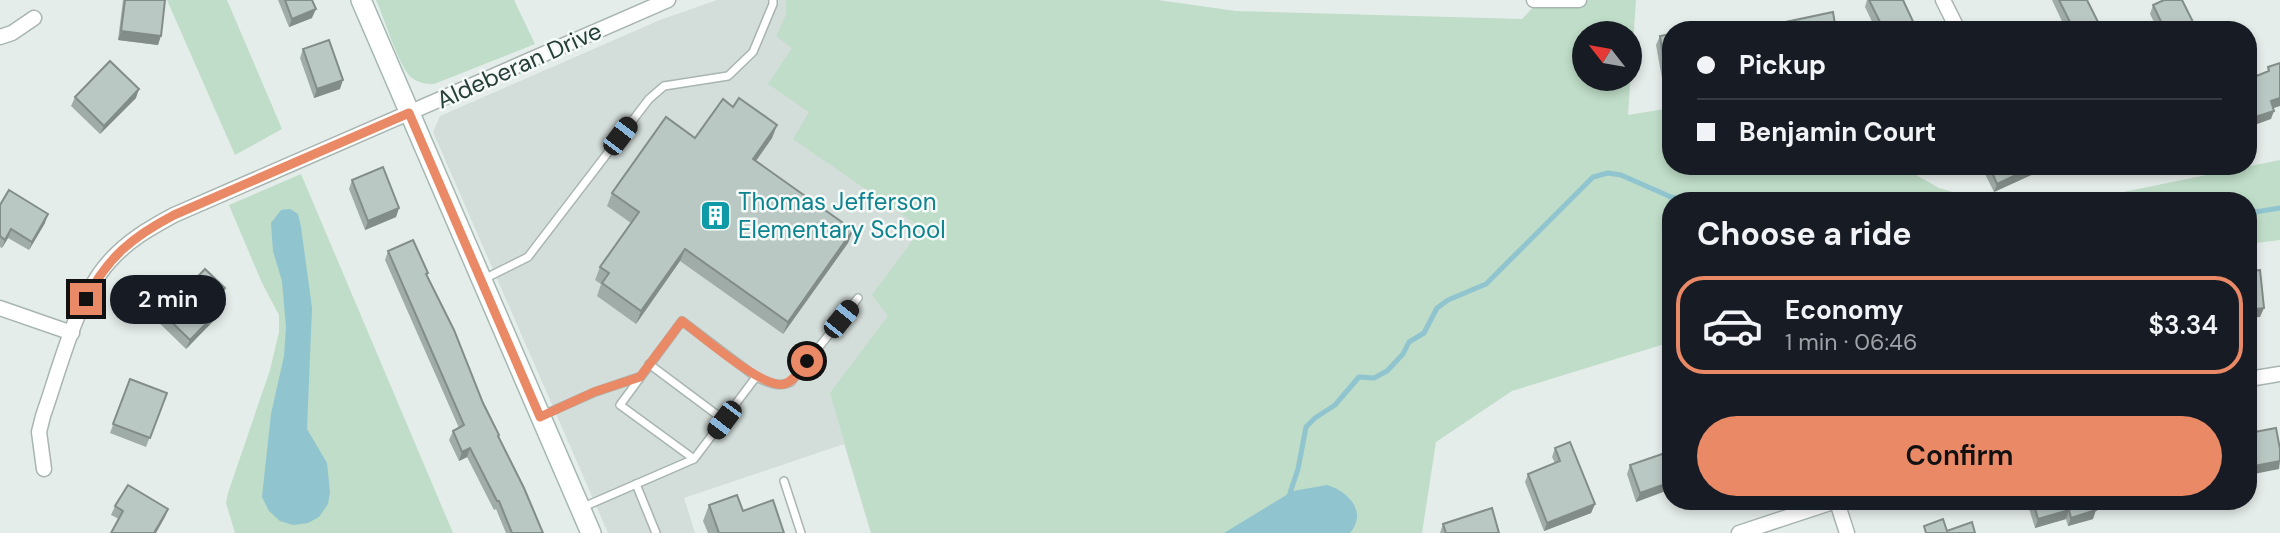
<!DOCTYPE html>
<meta charset="utf-8">
<style>
body{margin:0;font-family:"DM Sans",sans-serif;background:#20242c;color:#f1f3f6;height:100vh;display:flex;flex-direction:column;font-size:26px;white-space:nowrap}
*{box-sizing:border-box;margin:0}
p{font-size:23px;color:#9ea1a6}
.icon{flex:none;width:38px;height:38px;fill:none;stroke:currentColor;stroke-width:2;stroke-linecap:round;stroke-linejoin:round}
.map{position:relative;flex:1;overflow:hidden}
.drawer{position:absolute;left:1662px;top:192px;width:595px;height:318px;display:flex;flex-direction:column;background:#171b24;border-radius:28px;box-shadow:0 4px 10px #0003}
.drawer>*{flex:none}
.guide{position:absolute;left:1662px;top:21px;width:595px;height:154px;border-radius:28px;box-shadow:0 4px 10px #0003;display:grid;align-content:center;height:154px;padding:0 35px;background:#171b24}
.needle{width:46px;rotate:301deg}
.buttons{position:absolute;left:1572px;top:21px;display:grid;gap:14px}
.buttons a{display:grid;place-items:center;width:70px;height:70px;border-radius:50%;background:#171b24;box-shadow:0 4px 10px #0003;font-size:35px}
.end{position:absolute;width:32px;height:32px;margin:-16px;border:9px solid #ea8966;background:#111;box-shadow:0 0 0 4px #111}
.from{border-radius:50%}
.bubble{position:absolute;height:49px;border-radius:24px;background:#171b24;box-shadow:0 4px 10px #0003;font-size:23px;font-weight:600;line-height:49px;text-align:center}
.car{position:absolute;width:21px;height:42px;margin:-21px -10px;border-radius:9px;box-shadow:0 0 5px 2px #0007;background:linear-gradient(#222 24%,#8ab4d8 0 40%,#222 0 76%,#8ab4d8 0 86%,#222 0)}
.guide b{display:flex;align-items:center;gap:24px;height:66px;font-size:26px}
.guide b+b{border-top:2px solid #363941}
.guide i{width:18px;height:18px;background:#f1f3f6}
ul{padding:0;list-style:none}
li{display:flex;align-items:center;gap:21px;height:98px;margin:0 14px 10px;padding:0 21px;border:4px solid #363941;border-radius:28px}
li div{flex:1}
li b{display:block;font-size:26px}
li em{font-style:normal;font-weight:600}
li.active{border-color:#ea8966}
li>.icon{width:63px;height:63px;stroke-width:1.5}
h2{padding:0 35px;font-size:32px;line-height:84px}
.action{display:flex;gap:14px;margin-top:auto;padding:14px 35px}
.action a{flex:1;height:80px;border-radius:42px;background:#ea8966;color:#111;font-size:28px;font-weight:600;line-height:80px;text-align:center}
.map>svg:first-child{display:block}
</style>
<div class="map">
<svg width="2280" height="533" viewBox="0 0 2280 533">
<rect width="100%" height="100%" fill="#e5edea"/>
<polygon fill="#d3ddd9" points="717,0 1158,0 871,533 844,444 684,498 695,533 608,533 433,132 440,116 660,20"/>
<g fill="#bfddc8" fill-rule="evenodd">
<polygon points="167,0 227,0 282,129 235,155"/>
<path d="M 376,0 L 514,0 L 535,44 L 434,84 C 426,84 419,83 412,78 C 399,68 384,17 376,0 Z"/>
<path d="M 786,0 L 1158,0 L 1236,11 L 1522,19 L 1540,0 L 1636,0 L 1628,115 L 1671,108 L 1671,166 L 1900,166 L 1939,188 L 1983,201 L 1671,201 L 1671,342 L 1512,391 L 1436,442 L 1422,533 L 871,533 L 830,393 L 888,316 L 872,295 L 922,228 L 793,139 L 809,112 L 768,84 L 792,48 L 776,36 L 786,15 ZM 1584,33 L 1629,33 L 1629,79 L 1584,79 Z"/>
<polygon points="2280,160 2280,240 2249,244 2249,201 2050,201 2089,199"/>
<polygon points="301,174 453,533 235,533 226,503 228,493 270,370 279,332 279,315 262,283 229,205"/>
</g>
<g fill="#90c4cf">
<polygon points="290,209 298,214 301,227 312,308 307,429 327,463 330,492 328,504 319,517 308,523 293,525 280,521 269,511 262,497 271,414 284,356 286,327 282,281 273,251 271,223 281,210"/>
<path d="M 1327,485 C 1348,491 1368,512 1350,533 L 1224,533 L 1293,491 Z"/>
</g>
<g fill="none" stroke-linecap="round" stroke-linejoin="round">
<g stroke="#90c4cf" stroke-width="5">
<polyline points="2249,213 2280,208"/>
<polyline points="1288,499 1298,469 1306,427 1315,418 1335,405 1359,377 1374,378 1387,371 1403,354 1409,342 1424,333 1437,308 1448,300 1486,284 1593,177 1608,173 1621,175 1671,197 1693,201"/>
</g>
<defs>
<g id="lane">
<polyline points="482,280 528,257 649,99 664,86 728,76 753,52 773,4 773,0"/>
<polyline points="649,364 724,420"/>
<path d="M 756,377 C 768,382 778,388 791,382 L 858,298"/>
<polyline points="543,415 595,392 639,377"/>
<polyline points="784,481 801,533"/>
<polyline points="636,484 656,533"/>
<polyline points="581,508 694,459 756,377 682,321 620,405 694,459"/>
</g>
<g id="street">
<polyline points="1534,0 1579,0"/>
<polyline points="1943,0 1958,30"/>
<polyline points="0,37 12,33 34,18"/>
<polyline points="0,308 72,333"/>
<polyline points="2249,379 2280,374"/>
<path d="M 44,469 L 39,432 L 43,416 C 59,371 77,297 109,262 C 127,241 150,228 174,215 L 668,0"/>
<polyline points="1837,502 1847,533"/>
<polyline points="1739,533 1833,502"/>
</g>
<polyline id="secondary" points="361,0 591,533"/>
</defs>
<use href="#lane" stroke="#a8b5b1" stroke-width="10"/>
<use href="#street" stroke="#a8b5b1" stroke-width="17"/>
<use href="#secondary" stroke="#a4b8b2" stroke-width="22"/>
<use href="#lane" stroke="#fff" stroke-width="7"/>
<use href="#street" stroke="#fff" stroke-width="14"/>
<use href="#secondary" stroke="#fff" stroke-width="19"/>
</g>
<g fill="#a0aca8">
<polygon points="123,0 165,0 158,45 118,40"/>
<polygon points="278,0 312,0 312,18 289,27"/>
<polygon points="1867,0 1903,0 1917,30 1876,30 1865,7"/>
<polygon points="2052,0 2087,0 2102,30 2066,30"/>
<polygon points="2153,5 2197,30 2158,30 2150,14"/>
<polygon points="1660,36 1671,77 1662,78 1656,45"/>
<polygon points="303,49 340,89 314,98 300,58"/>
<polygon points="75,97 136,98 100,134 71,106"/>
<polygon points="733,107 777,125 772,138 756,161 853,230 848,243 783,334 680,261 636,324 597,296 601,284 595,280 600,267 631,223 607,206 612,193 695,138"/>
<polygon points="1981,166 2051,166 1994,192"/>
<polygon points="352,180 399,208 396,217 365,230 349,189"/>
<polygon points="0,205 45,223 29,250 8,238 2,248 0,247"/>
<polygon points="388,251 427,276 483,403 499,435 498,437 543,533 506,533 496,509 494,510 467,457 459,461 449,440 453,431 459,428 385,260"/>
<polygon points="178,297 222,297 220,299 225,304 222,312 186,349 147,311 151,302"/>
<polygon points="130,379 167,393 146,447 110,433"/>
<polygon points="1555,448 1595,504 1591,513 1544,531 1525,482 1528,474 1555,463 1552,457"/>
<polygon points="1671,451 1671,489 1636,502 1627,474 1630,465"/>
<polygon points="2027,502 2094,502 2093,519 2068,526 2066,519 2035,528"/>
<polygon points="709,505 743,511 784,533 708,533 703,521"/>
<polygon points="115,506 165,517 119,519 111,515"/>
<polygon points="1443,524 1499,533 1440,533"/>
</g>
<g fill="#828c88">
<polygon points="316,9 312,18 289,27 292,19"/>
<polygon points="121,31 161,36 158,45 118,40"/>
<polygon points="1671,69 1671,77 1662,78 1665,70"/>
<polygon points="343,80 340,89 314,98 317,89"/>
<polygon points="139,89 136,98 100,134 104,126"/>
<polygon points="2280,98 2280,106 2268,110 2271,101"/>
<polygon points="2274,111 2271,119 2249,127 2249,119"/>
<polygon points="777,125 772,138 748,172 753,159"/>
<polygon points="2035,166 2051,166 1994,192 1997,184"/>
<polygon points="399,208 396,217 365,230 368,221"/>
<polygon points="48,214 45,223 29,250 32,242"/>
<polygon points="11,229 8,238 2,248 5,240"/>
<polygon points="853,230 848,243 783,334 788,322"/>
<polygon points="685,249 680,261 636,324 641,311"/>
<polygon points="225,288 222,297 215,305 218,296"/>
<polygon points="225,304 222,312 186,349 190,340"/>
<polygon points="2264,308 2260,317 2249,318 2249,310"/>
<polygon points="470,448 467,457 459,461 462,452"/>
<polygon points="2280,461 2279,469 2249,475 2249,467"/>
<polygon points="1671,482 1671,489 1636,502 1640,493"/>
<polygon points="2140,502 2160,502 2138,509"/>
<polygon points="1595,504 1591,513 1544,531 1547,523"/>
<polygon points="168,509 165,517 156,533 154,533"/>
<polygon points="2069,510 2066,519 2035,528 2038,519"/>
<polygon points="2096,510 2093,519 2068,526 2071,518"/>
</g>
<g fill="#bac8c3" stroke="#828c88" stroke-width="2">
<polygon points="125,0 165,0 161,36 121,31"/>
<polygon points="285,0 312,0 316,9 292,19"/>
<polygon points="1869,0 1903,0 1917,30 1884,30"/>
<polygon points="2059,0 2087,0 2102,30 2074,30"/>
<polygon points="2164,0 2182,0 2197,30 2165,30 2153,5"/>
<polygon points="1833,12 1836,30 1748,30"/>
<polygon points="1671,34 1671,69 1665,70 1660,36"/>
<polygon points="329,40 343,80 317,89 303,49"/>
<polygon points="110,61 139,89 104,126 75,97"/>
<polygon points="2280,63 2280,98 2271,101 2274,111 2249,119 2249,79 2269,71 2268,67"/>
<polygon points="739,98 777,125 753,159 853,230 788,322 685,249 641,311 602,283 609,273 600,267 639,212 612,193 666,117 695,138 723,99 733,107"/>
<polygon points="1989,166 2035,166 1997,184"/>
<polygon points="383,167 399,208 368,221 352,180"/>
<polygon points="9,190 48,214 32,242 11,229 5,240 0,236 0,205"/>
<polygon points="413,240 428,273 426,274 454,330 483,403 499,435 498,436 524,488 543,533 512,533 499,501 497,501 470,448 462,452 453,431 464,425 388,251"/>
<polygon points="205,269 225,288 218,296 225,304 190,340 151,302 166,286 178,297"/>
<polygon points="2260,270 2264,308 2249,310 2249,271"/>
<polygon points="130,379 167,393 150,438 113,424"/>
<polygon points="2276,428 2280,449 2280,461 2249,467 2249,433"/>
<polygon points="1570,442 1595,504 1547,523 1528,474 1560,461 1555,448"/>
<polygon points="1671,451 1671,482 1640,493 1630,465"/>
<polygon points="128,485 168,509 154,533 111,533 123,511 115,506"/>
<polygon points="737,495 743,511 773,500 784,533 719,533 709,505"/>
<polygon points="2033,502 2094,502 2096,510 2071,518 2069,510 2038,519"/>
<polygon points="1492,508 1499,533 1446,533 1443,524"/>
<polygon points="1943,519 1947,531 1972,522 1975,533 1926,533 1924,526"/>
</g>
<g fill="none" stroke-linecap="round" stroke-linejoin="round">
<path stroke="#ea8966" stroke-width="9" d="M 86,299 C 108,257 132,237 174,215 L 409,113 L 540,417 L 594,392 L 640,377 L 682,321 C 701,335 764,390 784,384 C 794,382 801,368 807,361"/>
</g>
<defs>
<symbol id="building-square" viewBox="-11 -11 22 22"><rect x="-9" y="-9" width="18" height="18" rx="4" fill="#0f9aa8" stroke="#f5faf8"/><path d="M-4-6H4V6H1V3H-1V6H-4ZM-2.5-4.3h1.7v1.8h-1.7ZM.8-4.3h1.7v1.8H.8ZM-2.5-1h1.7V.8h-1.7ZM.8-1h1.7V.8H.8Z" fill="#fff"/></symbol>
</defs>
<g fill-rule="evenodd">
<use href="#building-square" x="698" y="198" width="35" height="35"/>
</g>
<g text-anchor="middle" dominant-baseline="central" stroke-width="5" stroke-linejoin="round" paint-order="stroke">
<g font-size="24" fill="#253e38" stroke="#f5faf8">
<text transform="translate(519 65) rotate(-24)">Aldeberan Drive</text>
</g>
<g font-size="24" fill="#0d838f" stroke="#f5faf8" text-anchor="start">
<text x="738" y="201">Thomas Jefferson<tspan x="738" dy="28">Elementary School</tspan></text>
</g>
</g>
</svg>
<div class="buttons">
<a><svg class="needle" viewBox="-14 -14 28 28"><path d="M0-13l5 13h-10z" fill="#e53935"/><path d="M0 13l5-13h-10z" fill="#9ea1a6"/></svg></a>
</div>
<i class="end from" style="left:807px;top:361px"></i>
<i class="end" style="left:86px;top:299px"></i>
<div class="bubble" style="left:110px;top:275px;width:116px">2 min</div>
<i class="car" style="left:620px;top:136px;rotate:37deg"></i>
<i class="car" style="left:841px;top:319px;rotate:39deg"></i>
<i class="car" style="left:724px;top:420px;rotate:217deg"></i>
<div class="guide">
<b><i class="from"></i>Pickup</b>
<b><i></i>Benjamin Court</b>
</div>
<section class="drawer">
<h2>Choose a ride</h2>
<ul>
<li class="active"><svg class="icon" aria-label="car" viewBox="0 0 24 24"><path d="M5 17H2v-5l4-1 3-4h7l3 4 3 1v5h-3M9 17h6M6 11h13"/><circle cx="7" cy="17" r="2"/><circle cx="17" cy="17" r="2"/></svg><div><b>Economy</b><p>1 min · 06:46</p></div><em>$3.34</em></li>
</ul>
<div class="action"><a>Confirm</a></div>
</section>
</div>
